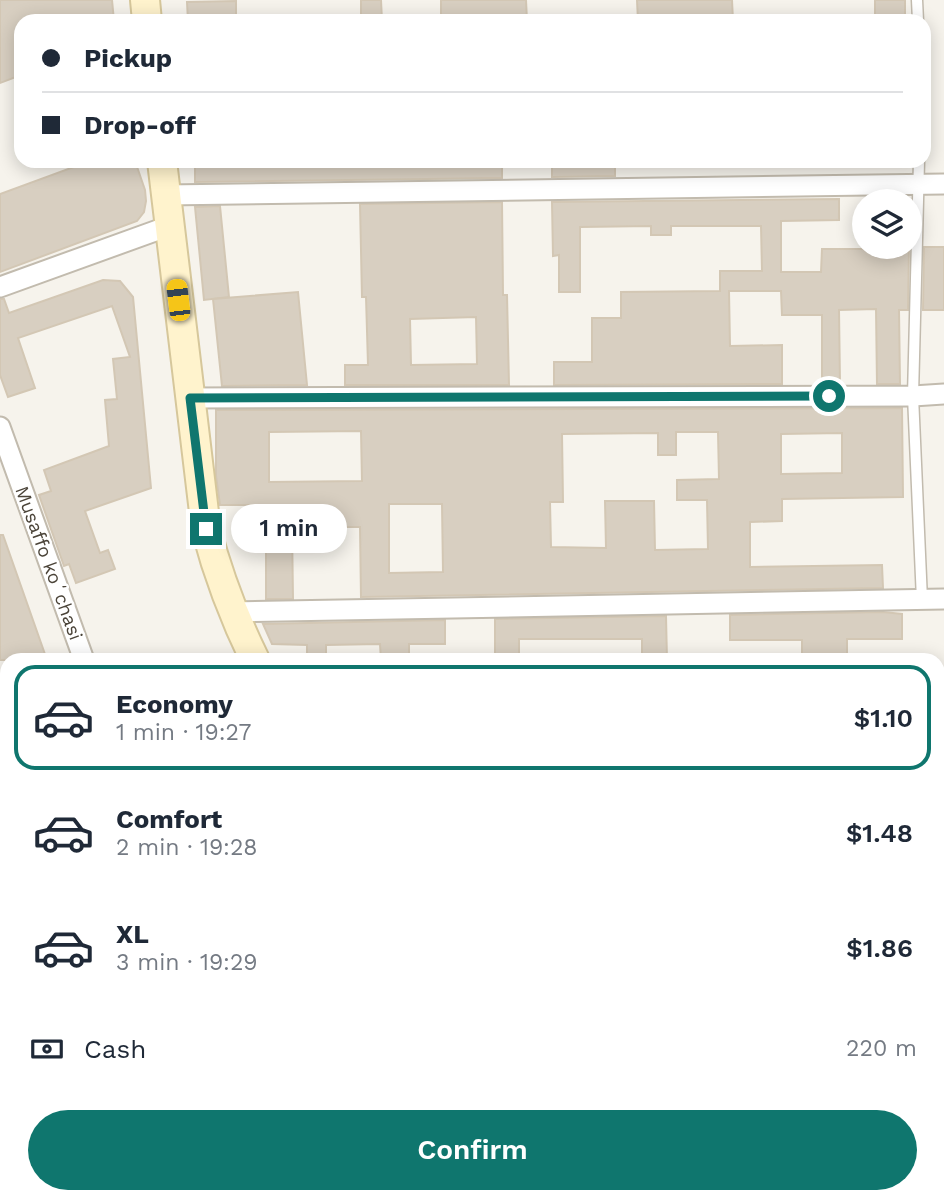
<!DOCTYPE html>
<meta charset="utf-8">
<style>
body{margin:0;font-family:"Work Sans",sans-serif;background:#f6f6f7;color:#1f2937;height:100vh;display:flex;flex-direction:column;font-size:26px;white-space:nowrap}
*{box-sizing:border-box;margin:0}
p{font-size:23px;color:#747a83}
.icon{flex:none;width:38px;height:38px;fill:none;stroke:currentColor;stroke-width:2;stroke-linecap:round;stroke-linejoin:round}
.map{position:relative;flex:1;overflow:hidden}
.sheet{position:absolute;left:0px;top:653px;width:945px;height:551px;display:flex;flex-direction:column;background:#fff;border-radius:21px 21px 0 0;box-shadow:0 4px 18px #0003}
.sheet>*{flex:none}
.banner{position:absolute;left:14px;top:14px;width:917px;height:154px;border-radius:21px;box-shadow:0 4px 18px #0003;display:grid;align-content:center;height:154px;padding:0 28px;background:#fff}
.buttons{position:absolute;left:852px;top:189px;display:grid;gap:14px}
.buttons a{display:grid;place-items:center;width:70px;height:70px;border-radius:50%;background:#fff;box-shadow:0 4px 18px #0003;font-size:35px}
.end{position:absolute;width:32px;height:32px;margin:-16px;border:9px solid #0f766e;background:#fff;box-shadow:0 0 0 4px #fff}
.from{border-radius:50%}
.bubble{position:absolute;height:49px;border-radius:24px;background:#fff;box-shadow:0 4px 18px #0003;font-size:23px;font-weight:600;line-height:49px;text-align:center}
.car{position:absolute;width:21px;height:42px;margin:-21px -10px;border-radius:9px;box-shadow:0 0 5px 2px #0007;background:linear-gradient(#f5c518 24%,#345 0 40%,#f5c518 0 76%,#345 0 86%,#f5c518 0)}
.banner b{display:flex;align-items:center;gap:24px;height:66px;font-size:26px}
.banner b+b{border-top:2px solid #e0e1e3}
.banner i{width:18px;height:18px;background:#1f2937}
ul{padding:12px 0 0;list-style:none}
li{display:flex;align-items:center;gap:21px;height:105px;margin:0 14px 10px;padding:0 14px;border:4px solid transparent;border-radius:21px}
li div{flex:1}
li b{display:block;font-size:26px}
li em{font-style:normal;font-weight:600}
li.active{border-color:#0f766e}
li>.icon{width:63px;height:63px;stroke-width:1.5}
.pay{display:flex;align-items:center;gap:18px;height:77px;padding:0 28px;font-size:26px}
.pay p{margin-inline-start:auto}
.cta{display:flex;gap:14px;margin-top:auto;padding:14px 28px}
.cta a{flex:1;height:80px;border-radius:42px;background:#0f766e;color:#fff;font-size:28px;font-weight:600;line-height:80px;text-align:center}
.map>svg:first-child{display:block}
</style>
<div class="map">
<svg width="944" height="1203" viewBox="0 0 944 1203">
<rect width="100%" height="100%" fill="#f6f3ec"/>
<g fill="#d8cfc1" stroke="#d3c7b4" stroke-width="2" fill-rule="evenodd">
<polygon points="0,0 112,0 114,21 21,21 21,75 0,83"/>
<polygon points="361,0 381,0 382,21 361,21"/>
<polygon points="441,0 526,0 527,21 441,21"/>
<polygon points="637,0 732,0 733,21 638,21"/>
<rect x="875" y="0" width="30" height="21"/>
<polygon points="236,1 236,21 188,21 187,2"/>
<polygon points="90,161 135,161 145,190 146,201 144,212 137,221 0,272 0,194"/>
<polygon points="195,161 502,161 502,178 195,182"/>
<polygon points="552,161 615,161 615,176 552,177"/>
<polygon points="839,199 839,220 781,221 781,272 821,272 822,249 881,249 881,247 909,247 908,310 899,310 900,384 877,384 876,309 839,310 840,384 822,384 822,315 782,315 781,291 729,291 730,346 782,345 782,384 554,385 554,362 592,362 592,318 621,318 621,292 720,291 720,271 762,271 761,226 671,226 671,235 651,235 651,226 580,227 580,292 559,292 559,255 553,256 552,202"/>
<path d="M 502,202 L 503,295 L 507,295 L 509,385 L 345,385 L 345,365 L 368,365 L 366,297 L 362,297 L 360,204 ZM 476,317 L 477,364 L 411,365 L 410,319 Z"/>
<polygon points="220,206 229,297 204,300 195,207"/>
<polygon points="924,247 944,247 944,310 923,310"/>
<polygon points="103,280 120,281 133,297 151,488 85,511 100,553 108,550 115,569 76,583 69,564 64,566 39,495 51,491 44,470 109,446 105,400 117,399 113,359 130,357 112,306 18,338 35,388 8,397 0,375 0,299 4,299 9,313"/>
<polygon points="298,292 307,385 222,386 213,299"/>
<path d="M 902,408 L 903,497 L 782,499 L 782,521 L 750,522 L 750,567 L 882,565 L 883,588 L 361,597 L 360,527 L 292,527 L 293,599 L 266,599 L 266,505 L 220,505 L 216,476 L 216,410 ZM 361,431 L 362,481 L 269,482 L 269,432 ZM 676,432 L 718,432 L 719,479 L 677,480 L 677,500 L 707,500 L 708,549 L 655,550 L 654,501 L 605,501 L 606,548 L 551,547 L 550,502 L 563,502 L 562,434 L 658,433 L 658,455 L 676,455 ZM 842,433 L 842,473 L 781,474 L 781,434 ZM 389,504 L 442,504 L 443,572 L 389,573 Z"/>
<polygon points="0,535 3,535 47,660 0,660"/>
<polygon points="883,612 902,614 902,639 847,639 847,655 802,656 802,640 730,640 730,615"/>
<polygon points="666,616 667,660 642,660 642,639 519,639 519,660 495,660 495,619"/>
<polygon points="445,620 445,644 409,644 409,660 381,660 380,644 326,645 326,660 307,660 307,645 272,644 263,624"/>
</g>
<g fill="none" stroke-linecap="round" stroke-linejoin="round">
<defs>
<g id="lane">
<polyline points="917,0 918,21"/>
<polyline points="919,161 913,396 922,600"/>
<polyline points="938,960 944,959"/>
<polyline points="659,1197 661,1203"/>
<polyline points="883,1197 884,1203"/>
</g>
<g id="street">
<polyline points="165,195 944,184"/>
<polyline points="0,287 169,226"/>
<polyline points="189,398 913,396 944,394"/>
<polyline points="0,427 84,660"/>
<polyline points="232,612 944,599"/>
<polyline points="0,940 7,940"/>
<polyline points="454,1197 454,1203"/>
</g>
<g id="secondary">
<polyline points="145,0 147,21"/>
<path d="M 162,161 L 206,529 C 218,575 234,617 255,660"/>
</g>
</defs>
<use href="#lane" stroke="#c2bbae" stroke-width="13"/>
<use href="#street" stroke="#c2bbae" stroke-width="23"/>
<use href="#secondary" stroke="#d6c79b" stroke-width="32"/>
<use href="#lane" stroke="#fff" stroke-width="10"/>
<use href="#street" stroke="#fff" stroke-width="19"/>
<use href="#secondary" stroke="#fff3cd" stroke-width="28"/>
</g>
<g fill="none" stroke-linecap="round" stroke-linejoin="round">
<polyline stroke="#0f766e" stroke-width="9" points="206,529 190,398 829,396"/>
</g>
<g text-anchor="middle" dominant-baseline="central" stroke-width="5" stroke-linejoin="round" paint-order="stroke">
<g font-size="19" fill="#4b4439" stroke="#fff">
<text transform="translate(49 563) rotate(70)">Musaffo koʻchasi</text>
</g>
</g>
</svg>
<div class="buttons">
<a><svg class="icon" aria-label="layers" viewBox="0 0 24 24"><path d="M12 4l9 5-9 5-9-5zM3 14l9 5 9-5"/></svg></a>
</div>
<i class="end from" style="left:829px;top:396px"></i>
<i class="end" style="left:206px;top:529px"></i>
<div class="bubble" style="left:231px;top:504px;width:116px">1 min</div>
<i class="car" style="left:178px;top:300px;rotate:353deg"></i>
<div class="banner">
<b><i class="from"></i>Pickup</b>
<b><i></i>Drop-off</b>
</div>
<section class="sheet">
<ul>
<li class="active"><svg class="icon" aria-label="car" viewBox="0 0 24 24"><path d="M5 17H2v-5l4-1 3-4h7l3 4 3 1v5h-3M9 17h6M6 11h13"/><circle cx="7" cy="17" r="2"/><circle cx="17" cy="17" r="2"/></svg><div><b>Economy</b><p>1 min · 19:27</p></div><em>$1.10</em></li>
<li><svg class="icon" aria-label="car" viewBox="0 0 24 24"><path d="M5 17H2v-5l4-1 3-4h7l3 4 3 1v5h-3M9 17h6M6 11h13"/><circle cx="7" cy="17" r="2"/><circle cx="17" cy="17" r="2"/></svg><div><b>Comfort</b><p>2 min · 19:28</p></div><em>$1.48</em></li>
<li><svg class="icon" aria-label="car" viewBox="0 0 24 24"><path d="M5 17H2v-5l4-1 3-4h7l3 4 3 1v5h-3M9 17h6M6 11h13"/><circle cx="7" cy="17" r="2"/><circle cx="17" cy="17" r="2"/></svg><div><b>XL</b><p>3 min · 19:29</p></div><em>$1.86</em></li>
</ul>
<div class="pay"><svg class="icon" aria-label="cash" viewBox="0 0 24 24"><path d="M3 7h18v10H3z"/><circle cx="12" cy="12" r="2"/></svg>Cash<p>220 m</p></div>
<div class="cta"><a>Confirm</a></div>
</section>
</div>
